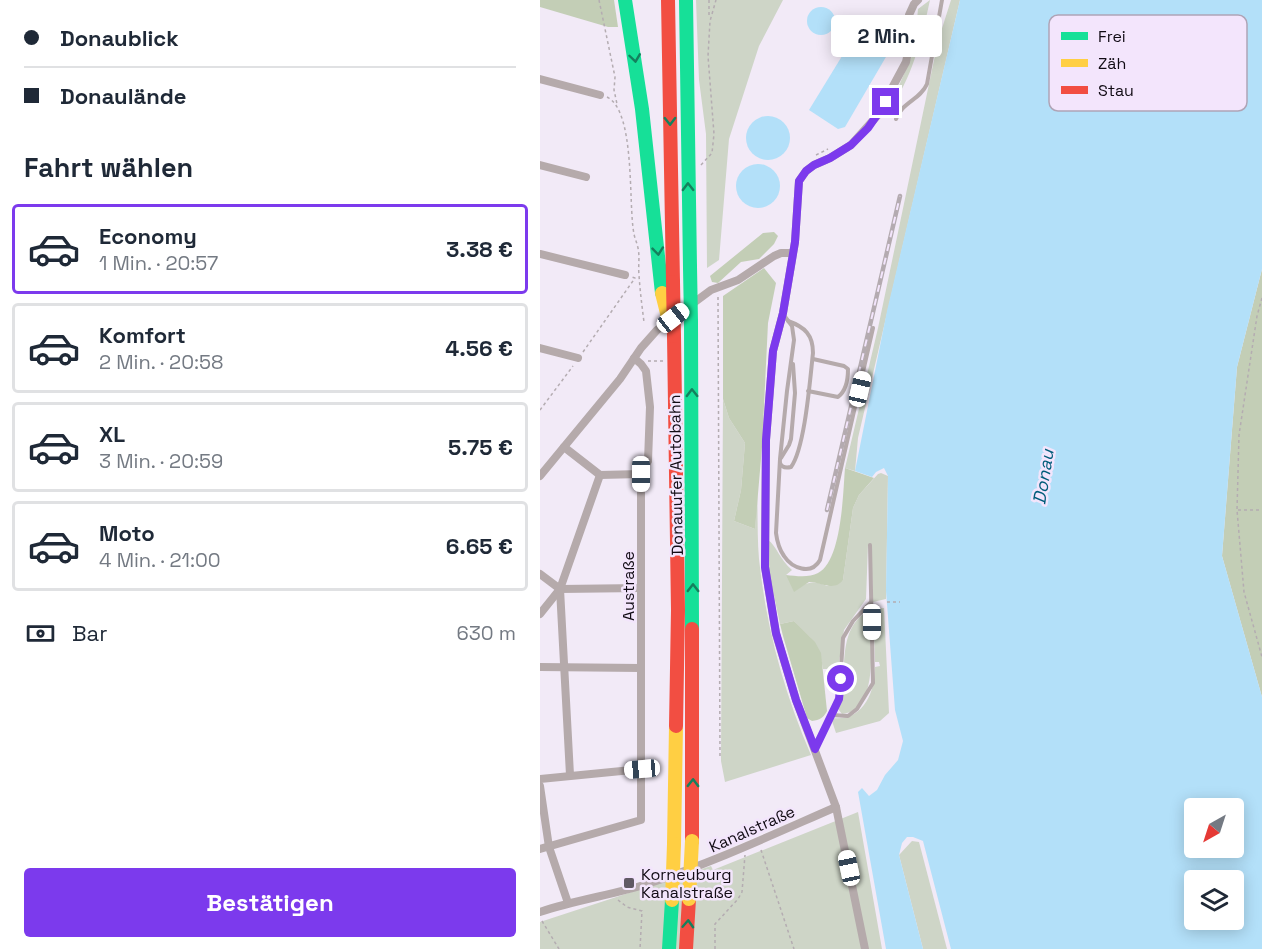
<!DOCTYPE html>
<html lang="de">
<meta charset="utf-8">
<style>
body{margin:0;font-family:"Space Grotesk",sans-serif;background:#f2f2f3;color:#1f2937;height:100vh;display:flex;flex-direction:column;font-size:22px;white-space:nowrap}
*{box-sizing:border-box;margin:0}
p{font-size:20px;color:#747a83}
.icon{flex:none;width:33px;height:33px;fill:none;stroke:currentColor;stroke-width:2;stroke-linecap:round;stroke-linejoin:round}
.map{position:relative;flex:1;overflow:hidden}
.details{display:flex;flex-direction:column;background:#fff;width:540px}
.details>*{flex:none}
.guide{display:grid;align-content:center;height:132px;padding:0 24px;background:#fff}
.needle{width:39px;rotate:219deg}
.buttons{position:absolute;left:644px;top:798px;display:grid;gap:12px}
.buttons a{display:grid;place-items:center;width:60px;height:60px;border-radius:6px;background:#fff;box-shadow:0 3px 15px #0003;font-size:30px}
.end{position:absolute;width:27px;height:27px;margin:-14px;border:8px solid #7c3aed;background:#fff;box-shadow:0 0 0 3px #fff}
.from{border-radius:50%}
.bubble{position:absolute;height:42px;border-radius:6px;background:#fff;box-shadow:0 3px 15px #0003;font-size:20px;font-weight:800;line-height:42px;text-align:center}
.car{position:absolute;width:18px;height:36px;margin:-18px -9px;border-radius:8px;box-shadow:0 0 4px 2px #0007;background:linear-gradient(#fff 24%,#345 0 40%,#fff 0 76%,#345 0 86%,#fff 0)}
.guide b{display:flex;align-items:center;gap:21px;height:57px;font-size:22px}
.guide b+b{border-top:2px solid #e0e1e3}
.guide i{width:15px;height:15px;background:#1f2937}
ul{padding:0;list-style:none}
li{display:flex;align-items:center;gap:18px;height:90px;margin:0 12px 9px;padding:0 12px;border:3px solid #e0e1e3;border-radius:6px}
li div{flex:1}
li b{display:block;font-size:22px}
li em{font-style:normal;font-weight:800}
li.on{border-color:#7c3aed}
li>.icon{width:54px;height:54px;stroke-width:1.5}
h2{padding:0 24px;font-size:27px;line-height:72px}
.pay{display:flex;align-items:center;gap:15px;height:66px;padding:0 24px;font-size:22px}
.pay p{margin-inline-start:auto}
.action{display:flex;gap:12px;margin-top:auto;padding:12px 24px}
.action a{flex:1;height:69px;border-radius:6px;background:#7c3aed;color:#fff;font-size:24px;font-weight:800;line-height:69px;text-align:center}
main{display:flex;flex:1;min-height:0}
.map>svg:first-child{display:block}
</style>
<main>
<section class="details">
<div class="guide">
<b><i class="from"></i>Donaublick</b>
<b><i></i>Donaulände</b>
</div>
<h2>Fahrt wählen</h2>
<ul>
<li class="on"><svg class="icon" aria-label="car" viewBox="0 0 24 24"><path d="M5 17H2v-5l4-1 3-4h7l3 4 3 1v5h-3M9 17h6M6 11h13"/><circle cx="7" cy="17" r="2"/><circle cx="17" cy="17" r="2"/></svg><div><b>Economy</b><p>1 Min. · 20:57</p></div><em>3.38 €</em></li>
<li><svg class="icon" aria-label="car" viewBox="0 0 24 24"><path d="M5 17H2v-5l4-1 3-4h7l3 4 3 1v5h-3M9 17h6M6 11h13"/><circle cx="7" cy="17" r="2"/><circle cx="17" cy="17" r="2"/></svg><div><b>Komfort</b><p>2 Min. · 20:58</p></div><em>4.56 €</em></li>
<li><svg class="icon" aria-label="car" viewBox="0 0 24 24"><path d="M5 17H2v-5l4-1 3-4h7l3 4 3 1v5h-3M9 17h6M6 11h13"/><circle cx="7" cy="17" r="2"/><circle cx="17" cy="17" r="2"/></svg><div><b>XL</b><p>3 Min. · 20:59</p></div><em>5.75 €</em></li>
<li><svg class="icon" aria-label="car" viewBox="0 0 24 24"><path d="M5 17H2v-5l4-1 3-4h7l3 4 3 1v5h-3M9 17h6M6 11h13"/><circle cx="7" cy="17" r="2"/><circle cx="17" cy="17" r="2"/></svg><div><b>Moto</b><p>4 Min. · 21:00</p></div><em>6.65 €</em></li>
</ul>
<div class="pay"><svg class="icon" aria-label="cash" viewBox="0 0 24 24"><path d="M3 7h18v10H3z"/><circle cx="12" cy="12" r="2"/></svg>Bar<p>630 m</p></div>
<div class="action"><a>Bestätigen</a></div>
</section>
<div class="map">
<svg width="722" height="949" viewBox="0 0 722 949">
<rect width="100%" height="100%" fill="#f2eaf7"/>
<g fill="#ced5c7">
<polygon points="156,0 243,0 219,46 189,139 179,260 167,268 166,134 159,80"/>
<path d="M 390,0 C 381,42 372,79 347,113 L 374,51 L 378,9 Z"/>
<polygon points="411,0 420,0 318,438 315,471 305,468 338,328 398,41"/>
<path d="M 183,399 L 189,418 L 205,443 L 201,490 L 194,521 L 215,529 L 217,489 C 218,512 217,536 219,559 C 226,627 244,692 271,755 L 185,782 L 181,761 Z"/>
<path d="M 341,473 L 348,476 L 346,599 L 333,602 L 331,545 L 328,545 L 326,599 L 304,630 L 298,669 L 283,669 C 278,639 272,641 254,621 L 240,624 L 229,572 L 228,540 C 236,545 240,560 252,570 L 246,575 L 262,586 C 271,581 278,582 287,586 L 303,580 L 313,508 L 319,495 L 338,474 Z"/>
<path d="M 344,608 L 349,713 L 340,721 L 296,733 L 292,721 L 293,718 C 323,721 335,693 335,667 L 340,666 L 339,662 L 335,662 L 333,609 Z"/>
<path d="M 326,612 L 329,617 L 330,625 C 331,649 338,711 302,714 L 298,709 C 310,678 294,634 326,612 Z"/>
<polygon points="318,812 342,949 0,949 0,922 171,866 173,870"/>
<polygon points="372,841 379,842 407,949 383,949 359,855"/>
</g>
<g fill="#c3ceb6">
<polygon points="0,0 74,0 78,27 68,27 0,7"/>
<polygon points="234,232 238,236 234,244 219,259 201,262 178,283 172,282 170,276 223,233"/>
<polygon points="224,268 236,283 228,323 222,447 215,529 194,521 201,490 205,443 189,418 183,399 183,296"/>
<polygon points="722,269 722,697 682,556 697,367"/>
<path d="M 305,468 L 334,478 L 319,495 L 313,508 L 303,580 C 294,592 281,582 269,582 L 254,592 L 246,575 C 256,576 269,578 278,573 C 302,561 303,492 305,468 Z"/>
<path d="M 254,621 L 275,642 L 281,653 L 287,711 C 283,718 280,720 272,721 L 267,718 L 243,636 L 240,624 Z"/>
</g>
<g fill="#b3e0f9" fill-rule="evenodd">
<path d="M 420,0 L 722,0 L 722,269 L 697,367 L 682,556 L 722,697 L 722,949 L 411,949 L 383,841 L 373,837 L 367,837 L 362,843 L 359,855 L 383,949 L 346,949 L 318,792 L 322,788 L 329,796 L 337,790 L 345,775 L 358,760 L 363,741 L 355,710 L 346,591 L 348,476 L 344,468 L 336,472 L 332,477 L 315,471 L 347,311 ZM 654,808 L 693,808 L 693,848 L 654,848 ZM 654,880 L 693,880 L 693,920 L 654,920 Z"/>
<circle cx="281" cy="21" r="14"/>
<polygon points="318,30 350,50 305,127 298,129 269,110"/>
<circle cx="228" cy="138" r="22"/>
<circle cx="218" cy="186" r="22"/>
</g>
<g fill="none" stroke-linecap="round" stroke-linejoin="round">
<g stroke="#b4acb1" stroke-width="1.5" stroke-dasharray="3 3" stroke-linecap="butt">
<polyline points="59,0 75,77 74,90 77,104"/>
<polyline points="169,0 169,17"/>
<path d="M 67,97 C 96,111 88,205 94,234 C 95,239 97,243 98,248 C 100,257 98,266 99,275 C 100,291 102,306 104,322"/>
<polyline points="276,155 288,149"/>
<polyline points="161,165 172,153 174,134 168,56 170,21 176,0"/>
<polyline points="178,297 180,758"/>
<polyline points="722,298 717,316 699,435 697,510 704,592 722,657"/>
<polyline points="43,352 95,278 92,277"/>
<polyline points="108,361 123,361"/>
<polyline points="0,410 33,366"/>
<polyline points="698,510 722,510"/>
<polyline points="347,602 360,602"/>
<polyline points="221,850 254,949"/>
<polyline points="78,900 87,907 102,911 100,949"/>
<polyline points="2,921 19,949"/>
<polyline points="175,949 175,924 198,899 202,892 205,855"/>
</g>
<g stroke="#b5aaab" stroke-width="4">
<path d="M 356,119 C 362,102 380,100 387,84 L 402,0"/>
<path d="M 243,314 L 252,326 L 254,340 L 247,391 L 240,459 L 236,533 C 237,541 239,549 244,556 C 252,568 271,576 280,560 L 333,328"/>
<path d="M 268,391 L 298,397 C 306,391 308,378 308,369 L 304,366 L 273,359"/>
<polyline points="241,458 249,445 251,439 255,393 253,364"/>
<path d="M 240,463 C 242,468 247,468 251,467 C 265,448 270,379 273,353 C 273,335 265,327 248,321"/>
<polyline points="291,715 299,699 303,638 313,621 330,603"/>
<polyline points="275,748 291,715 308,716 317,709 333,683 330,545"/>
</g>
<g stroke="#b5aaab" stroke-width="8">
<polyline points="0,79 60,95"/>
<polyline points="0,165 46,177"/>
<polyline points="0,254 85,275"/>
<polyline points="0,348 38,358"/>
<polyline points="24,447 60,475 101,474"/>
<polyline points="0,476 80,379 101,348 117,330 171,290 198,280 234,256 241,253 252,253"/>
<polyline points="0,574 20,589 101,588"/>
<polyline points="0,614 20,589"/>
<polyline points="0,667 101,668"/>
<polyline points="30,775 20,589 60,475"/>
<polyline points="0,779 102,769"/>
<polyline points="0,786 9,847 28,903"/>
<polyline points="0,849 101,820 101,474 108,461 110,407 106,371 101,364 94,358"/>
<path d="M 0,912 C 35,900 72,895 107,884 C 172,863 234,834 296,807"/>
<polyline points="325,949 296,807 256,700 236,634 225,567 226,440 233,351 243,313 255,242 259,181 266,171 274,165 290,158 311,145 337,116 366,62 370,42 369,15 374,4 378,0"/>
</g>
<g stroke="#16e098" stroke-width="14">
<polyline points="85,0 102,109 122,293"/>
<polyline points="146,0 150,267"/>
<polyline points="151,322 152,629"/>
<polyline points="129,949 132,900"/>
</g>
<polyline stroke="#ffcf43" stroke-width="14" points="134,844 136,726"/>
<g stroke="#f24e42" stroke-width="14">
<polyline points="128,0 133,282"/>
<polyline points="134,336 138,610 136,726"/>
<polyline points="152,841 152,629"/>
<polyline points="146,949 149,899"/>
</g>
<defs>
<polyline id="rail" points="287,510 360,196"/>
</defs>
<use href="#rail" stroke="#b4abb0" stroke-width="4.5"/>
<use href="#rail" stroke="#f3e5fc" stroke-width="2" stroke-dasharray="7" stroke-linecap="butt"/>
<polyline stroke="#16e098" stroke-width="14" points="150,267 151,322"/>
<g stroke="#ffcf43" stroke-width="14">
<polyline points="122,293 128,317"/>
<polyline points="149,899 152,841"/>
<polyline points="132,900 134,844"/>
</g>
<polyline stroke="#f24e42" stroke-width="14" points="133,282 134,336"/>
</g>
<defs><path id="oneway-chevron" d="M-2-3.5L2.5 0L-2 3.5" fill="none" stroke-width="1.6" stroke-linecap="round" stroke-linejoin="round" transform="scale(1.5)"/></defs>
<g stroke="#14805d">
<use href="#oneway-chevron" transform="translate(95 58) rotate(82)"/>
<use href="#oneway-chevron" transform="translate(130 121) rotate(89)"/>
<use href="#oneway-chevron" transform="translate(148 187) rotate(-91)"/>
<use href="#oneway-chevron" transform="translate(118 251) rotate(84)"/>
<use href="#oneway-chevron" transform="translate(152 393) rotate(-91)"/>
<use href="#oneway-chevron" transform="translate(153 588) rotate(-90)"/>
<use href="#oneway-chevron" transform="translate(153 783) rotate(-89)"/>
<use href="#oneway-chevron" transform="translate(148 924) rotate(-87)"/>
</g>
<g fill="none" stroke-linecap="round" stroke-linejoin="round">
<polyline stroke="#7c3aed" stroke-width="8" points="301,679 299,699 275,749 256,700 236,633 225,567 226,440 233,351 243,313 255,242 259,181 266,171 274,165 290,158 311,145 328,128 346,102"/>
</g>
<rect fill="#605963" stroke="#f3e5fc" stroke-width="2" x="83" y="877" width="12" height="12" rx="3"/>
<g text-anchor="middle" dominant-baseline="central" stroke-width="5" stroke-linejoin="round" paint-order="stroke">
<g font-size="16" fill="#110b14" stroke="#f3e5fc">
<text transform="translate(136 475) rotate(-91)">Donauufer Autobahn</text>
<text transform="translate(88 586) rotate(-90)">Austraße</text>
<text transform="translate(212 829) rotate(-24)">Kanalstraße</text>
</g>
<g font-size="16" fill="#110b14" stroke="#f3e5fc" text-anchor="start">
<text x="101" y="874">Korneuburg<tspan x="101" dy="18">Kanalstraße</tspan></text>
</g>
<g font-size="18" font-style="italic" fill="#005c7a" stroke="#f3e5fc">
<text transform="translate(503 477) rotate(-81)">Donau</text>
</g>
</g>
<rect x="509" y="15" width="198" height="96" rx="9" fill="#f3e5fc" stroke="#afa4b6" stroke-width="1.5"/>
<rect x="521" y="32" width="27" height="8" fill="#16e098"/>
<rect x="521" y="59" width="27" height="8" fill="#ffcf43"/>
<rect x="521" y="86" width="27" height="8" fill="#f24e42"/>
<g font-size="16" fill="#110b14">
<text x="558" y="42">Frei</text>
<text x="558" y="69">Zäh</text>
<text x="558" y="96">Stau</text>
</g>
</svg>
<div class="buttons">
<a><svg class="needle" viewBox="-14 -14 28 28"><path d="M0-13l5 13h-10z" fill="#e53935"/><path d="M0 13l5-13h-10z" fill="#747a83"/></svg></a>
<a><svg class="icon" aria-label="layers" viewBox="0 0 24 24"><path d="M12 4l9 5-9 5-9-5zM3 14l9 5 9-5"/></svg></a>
</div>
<i class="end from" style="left:301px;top:679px"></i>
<i class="end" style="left:346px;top:102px"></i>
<div class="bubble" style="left:291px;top:15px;width:111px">2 Min.</div>
<i class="car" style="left:133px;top:318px;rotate:52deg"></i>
<i class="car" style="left:320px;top:389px;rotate:13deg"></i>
<i class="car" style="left:101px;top:474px;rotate:180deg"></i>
<i class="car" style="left:332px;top:622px;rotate:180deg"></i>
<i class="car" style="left:102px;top:769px;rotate:265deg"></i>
<i class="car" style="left:309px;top:868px;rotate:348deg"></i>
</div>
</main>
